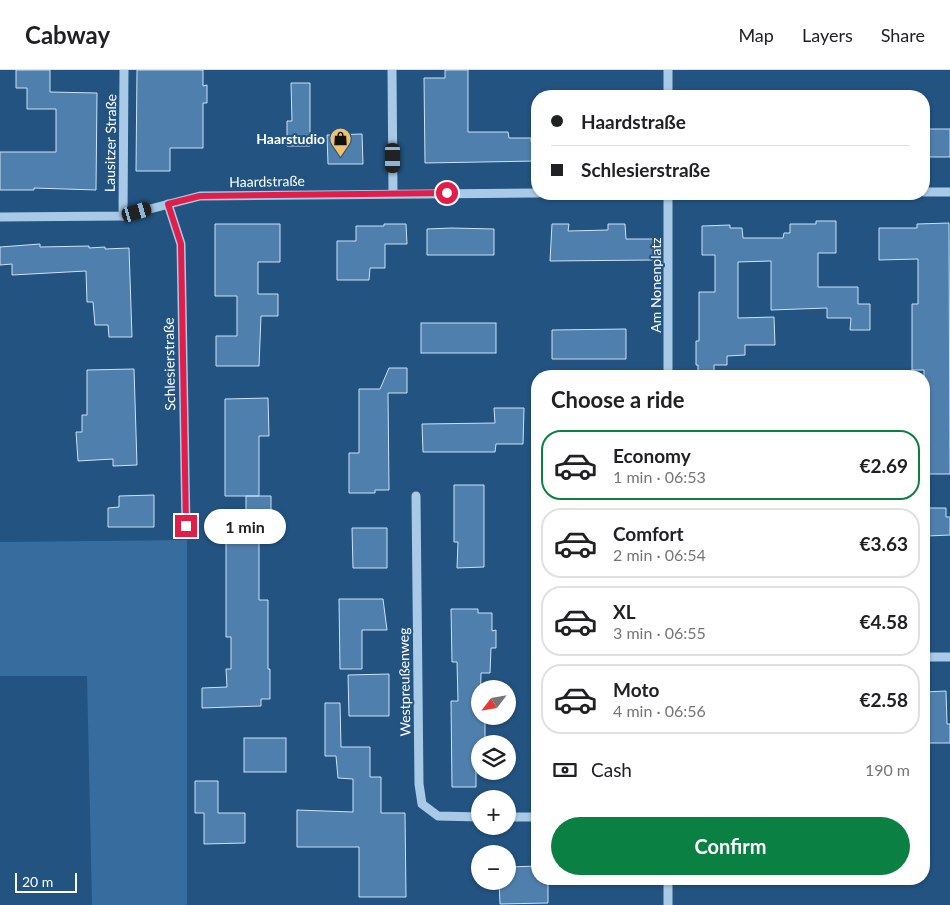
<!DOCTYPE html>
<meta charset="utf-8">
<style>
body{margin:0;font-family:Lato,sans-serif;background:#f2f2f2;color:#202124;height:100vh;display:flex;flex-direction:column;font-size:19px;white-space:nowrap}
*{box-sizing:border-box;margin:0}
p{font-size:16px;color:#757577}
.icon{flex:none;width:28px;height:28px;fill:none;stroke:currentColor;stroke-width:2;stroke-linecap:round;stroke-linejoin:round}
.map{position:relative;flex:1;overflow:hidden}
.sheet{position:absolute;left:531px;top:300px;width:399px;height:515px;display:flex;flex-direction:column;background:#fff;border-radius:20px;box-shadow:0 1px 4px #0004}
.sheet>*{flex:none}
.top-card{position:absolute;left:531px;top:20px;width:399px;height:110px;border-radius:20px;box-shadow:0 1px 4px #0004;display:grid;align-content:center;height:110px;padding:0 20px;background:#fff}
.needle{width:32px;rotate:239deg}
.fabs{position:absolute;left:471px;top:610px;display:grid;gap:10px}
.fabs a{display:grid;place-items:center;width:45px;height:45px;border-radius:50%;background:#fff;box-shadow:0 1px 4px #0004;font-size:25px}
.scale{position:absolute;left:15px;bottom:12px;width:62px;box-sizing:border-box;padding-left:5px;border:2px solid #fff;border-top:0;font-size:14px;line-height:18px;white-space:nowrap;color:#fff;-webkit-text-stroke:4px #225381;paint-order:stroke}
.end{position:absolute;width:22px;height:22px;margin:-11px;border:6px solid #e11d48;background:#fff;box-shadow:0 0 0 2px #fff}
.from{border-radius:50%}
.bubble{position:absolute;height:35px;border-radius:18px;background:#fff;box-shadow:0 1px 4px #0004;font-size:16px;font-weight:700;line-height:35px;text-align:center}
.car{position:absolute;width:15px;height:30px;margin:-15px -8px;border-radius:6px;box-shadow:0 0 4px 1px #0007;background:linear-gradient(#222 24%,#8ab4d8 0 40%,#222 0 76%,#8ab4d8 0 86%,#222 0)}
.top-card b{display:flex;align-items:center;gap:18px;height:48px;font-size:19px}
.top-card b+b{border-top:1px solid #e0e0e0}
.top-card i{width:12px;height:12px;background:#202124}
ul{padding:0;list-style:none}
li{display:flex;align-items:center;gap:15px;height:70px;margin:0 10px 8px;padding:0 10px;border:2px solid #e0e0e0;border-radius:20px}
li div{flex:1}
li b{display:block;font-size:19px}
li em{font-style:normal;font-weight:700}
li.on{border-color:#0b8043}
li>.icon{width:45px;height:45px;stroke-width:1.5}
h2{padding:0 20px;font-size:22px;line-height:60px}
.pay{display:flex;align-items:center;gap:12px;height:55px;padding:0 20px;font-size:19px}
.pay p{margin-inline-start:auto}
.action{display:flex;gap:10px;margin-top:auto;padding:10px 20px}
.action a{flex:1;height:58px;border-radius:30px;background:#0b8043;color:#fff;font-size:20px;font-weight:700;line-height:58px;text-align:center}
header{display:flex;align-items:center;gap:30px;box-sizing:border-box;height:70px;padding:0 25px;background:#fff;border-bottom:1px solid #e0e0e0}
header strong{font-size:24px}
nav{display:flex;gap:28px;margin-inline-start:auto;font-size:18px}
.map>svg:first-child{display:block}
</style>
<header>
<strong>Cabway</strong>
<nav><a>Map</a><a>Layers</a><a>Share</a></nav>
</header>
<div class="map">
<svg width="950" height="835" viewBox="0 0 950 835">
<rect width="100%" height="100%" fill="#225381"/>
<polygon fill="#366c9e" points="187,470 187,835 92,835 87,606 0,606 0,472"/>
<g fill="#4f7fac" stroke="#cce2f6">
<polygon points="16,0 50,0 50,22 97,23 96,120 34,118 34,120 0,120 0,82 56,82 56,39 27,39 27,18 16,18"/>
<polygon points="137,0 203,0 203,16 207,15 207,33 203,33 203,78 170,78 170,101 136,101"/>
<polygon points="445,0 468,0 468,62 508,62 509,68 531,68 531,72 538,72 538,91 425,93 424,8 445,8"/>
<polygon points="291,13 310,13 310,76 287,76 287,51 292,51"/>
<rect x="924" y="59" width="26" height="28"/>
<polygon points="362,64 363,94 328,94 327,65"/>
<polygon points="816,151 836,151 836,183 818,183 818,217 858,217 858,234 870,234 870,260 850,260 851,248 827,248 827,238 771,240 771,191 738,192 738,248 774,247 775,275 745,275 745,285 727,286 727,295 714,295 714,306 698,306 698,295 696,295 696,271 699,271 699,222 715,222 715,185 702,185 702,156 730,155 730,158 742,158 743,168 783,168 784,163 790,163 790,154 816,154"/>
<polygon points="949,153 950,404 924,404 924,300 912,300 912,234 918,234 918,189 879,190 879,158 917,158 917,154"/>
<polygon points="215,154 280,154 280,192 258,192 258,224 278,224 278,246 261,246 259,296 216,296 216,266 237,266 237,226 215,226"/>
<polygon points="384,154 406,154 407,174 385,174 385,198 370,198 369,210 337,210 337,171 356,171 356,156 384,156"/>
<polygon points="552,154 569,154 568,161 608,160 608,154 625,154 626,169 653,169 653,190 550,191"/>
<polygon points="451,158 494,159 494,185 427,185 427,159"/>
<polygon points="40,174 40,177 89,176 89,178 105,177 105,179 129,178 132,267 109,267 108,255 95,255 93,232 87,232 86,201 12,205 12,194 0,195 0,177"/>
<rect x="421" y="253" width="75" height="30"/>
<polygon points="626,259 626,289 552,289 552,260"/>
<polygon points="389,298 407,298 407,323 388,323 389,420 375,420 375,423 349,423 349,383 359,383 359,319 380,319"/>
<polygon points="134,299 137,395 113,396 113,389 78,391 76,362 82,362 82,345 87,345 87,300"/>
<polygon points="268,328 269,366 259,366 259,426 271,426 271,445 246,446 246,426 259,426 225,426 225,329"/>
<polygon points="494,338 524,338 523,374 496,374 495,382 423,382 422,354 495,353"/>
<polygon points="454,415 484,415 484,497 457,498 458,472 454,472"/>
<polygon points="154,425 154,457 108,457 108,438 119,437 119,426"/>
<polygon points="927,438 946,438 946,447 950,447 950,465 927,466"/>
<polygon points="352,458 387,458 387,498 353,498"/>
<polygon points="226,459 259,459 259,530 268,530 268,599 270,599 270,629 261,629 261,636 202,638 202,618 227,617 226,599 231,599 231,567 226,567"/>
<polygon points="339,529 383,529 387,560 362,560 362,599 340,599"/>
<polygon points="451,539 478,539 478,543 492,543 492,561 496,560 496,578 491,578 490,603 481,603 480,646 485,646 485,674 480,674 480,688 476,688 476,717 452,717 451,631 458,631 457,592 452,592"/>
<polygon points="389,604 389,646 349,646 348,605"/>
<polygon points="946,621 947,654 950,654 950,673 924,673 924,622"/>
<polygon points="325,633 340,633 341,677 370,677 370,707 381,707 381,743 405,743 406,827 359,827 359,777 297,777 297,740 353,742 353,709 338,708 336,686 325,686"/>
<rect x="244" y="668" width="42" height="34"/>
<polygon points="195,711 218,711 218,743 245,743 245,773 204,774 204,743 195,743"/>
<polygon points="538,796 538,809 548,809 548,833 500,834 499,811 508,811 508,797"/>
</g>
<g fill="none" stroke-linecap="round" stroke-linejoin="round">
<g stroke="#a9cae7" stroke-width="9">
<polyline points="392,0 393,123"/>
<polyline points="668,0 668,26"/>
<polyline points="924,122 950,122"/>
<polyline points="668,124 668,306"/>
<polyline points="168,134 181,174 186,457"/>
<polyline points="123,146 124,0"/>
<polyline points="0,147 123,146 200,126 538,123"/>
<polyline points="416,426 419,714 422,734 438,746 480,747"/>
<polyline points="924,587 950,587"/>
<polyline points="508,747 538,747"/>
<polyline points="668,835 668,809"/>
</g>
</g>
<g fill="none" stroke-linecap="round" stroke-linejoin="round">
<polyline stroke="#e11d48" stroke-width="6" points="186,456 181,174 168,134 200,126 447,123"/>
</g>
<defs>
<symbol id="shop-pin" viewBox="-11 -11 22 30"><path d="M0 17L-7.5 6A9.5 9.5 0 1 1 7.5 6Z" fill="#f3c16b" stroke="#225381"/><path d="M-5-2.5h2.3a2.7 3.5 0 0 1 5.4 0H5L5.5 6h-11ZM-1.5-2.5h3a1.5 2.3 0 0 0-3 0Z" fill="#111"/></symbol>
</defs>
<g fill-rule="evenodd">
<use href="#shop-pin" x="328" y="56" width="25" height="34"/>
</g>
<g text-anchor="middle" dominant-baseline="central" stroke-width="4" stroke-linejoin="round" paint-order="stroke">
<g font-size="14" font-weight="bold" fill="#fff" stroke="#225381" text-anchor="end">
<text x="325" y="68">Haarstudio</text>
</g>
<g font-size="14" fill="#fff" stroke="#225381">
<text transform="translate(110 73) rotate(-89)">Lausitzer Straße</text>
<text transform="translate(267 111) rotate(-1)">Haardstraße</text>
<text transform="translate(655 215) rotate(-90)">Am Nonenplatz</text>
<text transform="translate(169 294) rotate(-91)">Schlesierstraße</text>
<text transform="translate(404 612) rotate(-91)">Westpreußenweg</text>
</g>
</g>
</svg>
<div class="fabs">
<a><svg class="needle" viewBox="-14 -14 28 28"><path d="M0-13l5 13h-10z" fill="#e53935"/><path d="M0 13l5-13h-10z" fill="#757577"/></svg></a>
<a><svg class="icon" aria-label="layers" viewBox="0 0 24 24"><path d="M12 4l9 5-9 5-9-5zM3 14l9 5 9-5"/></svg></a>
<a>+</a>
<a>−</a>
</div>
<div class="scale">20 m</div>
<i class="end from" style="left:447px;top:123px"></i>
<i class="end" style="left:186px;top:456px"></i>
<div class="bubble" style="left:204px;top:439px;width:82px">1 min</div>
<i class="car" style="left:393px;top:88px;rotate:180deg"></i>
<i class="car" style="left:137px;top:142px;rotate:74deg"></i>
<div class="top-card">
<b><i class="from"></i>Haardstraße</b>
<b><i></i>Schlesierstraße</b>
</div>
<section class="sheet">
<h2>Choose a ride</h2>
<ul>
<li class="on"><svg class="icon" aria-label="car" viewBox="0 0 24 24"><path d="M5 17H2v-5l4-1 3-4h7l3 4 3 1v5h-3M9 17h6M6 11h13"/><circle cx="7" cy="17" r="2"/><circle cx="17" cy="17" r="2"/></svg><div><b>Economy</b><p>1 min · 06:53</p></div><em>€2.69</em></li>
<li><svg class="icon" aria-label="car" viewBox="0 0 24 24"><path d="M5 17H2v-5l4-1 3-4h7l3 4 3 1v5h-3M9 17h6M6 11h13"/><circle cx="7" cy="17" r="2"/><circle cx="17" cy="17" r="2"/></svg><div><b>Comfort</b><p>2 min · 06:54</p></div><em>€3.63</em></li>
<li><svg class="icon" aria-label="car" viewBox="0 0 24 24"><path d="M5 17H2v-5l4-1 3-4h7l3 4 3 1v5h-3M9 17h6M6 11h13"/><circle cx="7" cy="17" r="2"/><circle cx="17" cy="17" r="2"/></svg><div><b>XL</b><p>3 min · 06:55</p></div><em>€4.58</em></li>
<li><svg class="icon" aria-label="car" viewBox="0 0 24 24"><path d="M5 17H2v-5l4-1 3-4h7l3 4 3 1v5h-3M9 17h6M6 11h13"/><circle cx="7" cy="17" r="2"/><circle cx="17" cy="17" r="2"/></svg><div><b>Moto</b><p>4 min · 06:56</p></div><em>€2.58</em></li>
</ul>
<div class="pay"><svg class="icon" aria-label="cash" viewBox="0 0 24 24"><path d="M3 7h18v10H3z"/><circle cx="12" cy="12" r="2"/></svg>Cash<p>190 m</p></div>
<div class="action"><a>Confirm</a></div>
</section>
</div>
